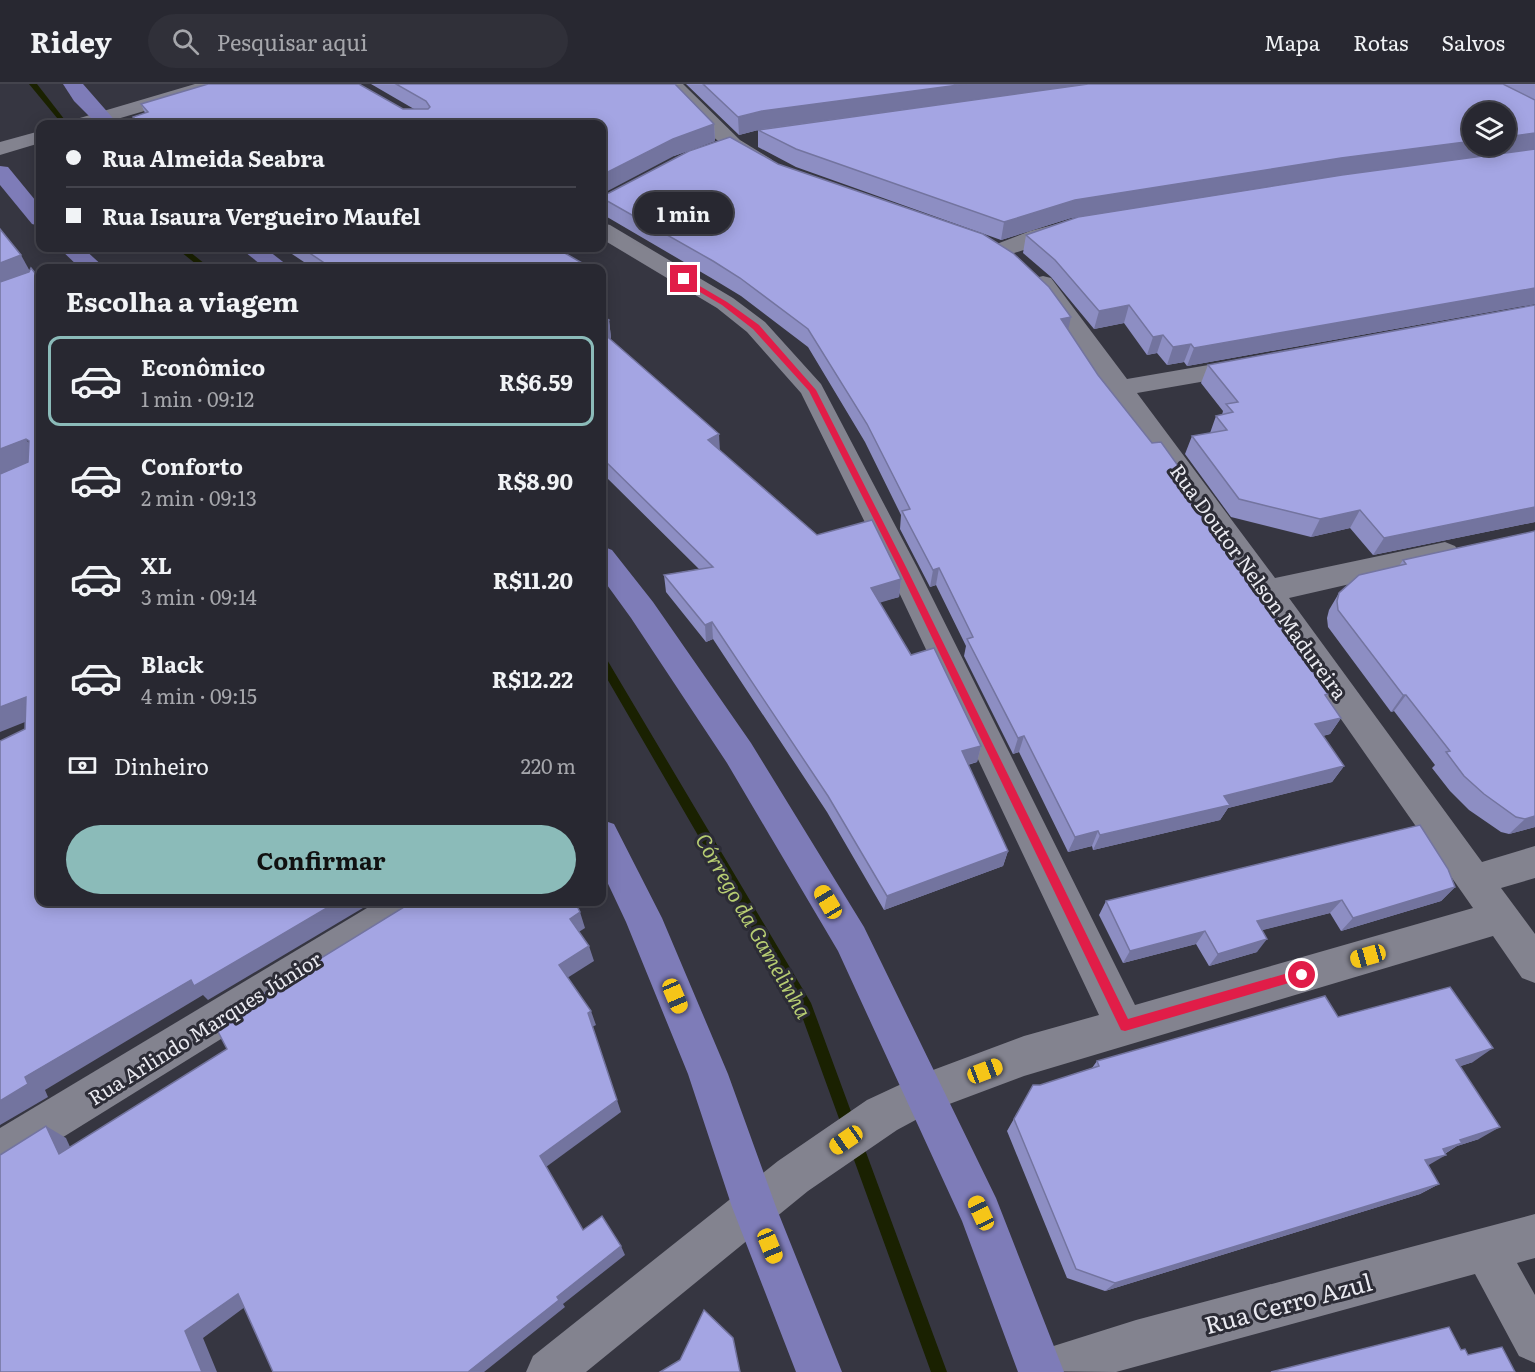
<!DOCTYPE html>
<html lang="pt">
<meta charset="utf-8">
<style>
body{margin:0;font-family:Literata,serif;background:#303039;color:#f1f3f6;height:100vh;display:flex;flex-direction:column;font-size:22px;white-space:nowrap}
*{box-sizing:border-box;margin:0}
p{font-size:20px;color:#a5a6ab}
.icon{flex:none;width:33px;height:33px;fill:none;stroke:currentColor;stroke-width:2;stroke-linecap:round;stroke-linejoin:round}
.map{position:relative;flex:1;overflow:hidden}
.details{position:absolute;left:36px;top:180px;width:570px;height:642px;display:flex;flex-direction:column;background:#282831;border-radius:12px;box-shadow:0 3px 15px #0003,0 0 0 2px #44444d}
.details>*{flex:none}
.top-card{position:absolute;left:36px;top:36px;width:570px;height:132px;border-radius:12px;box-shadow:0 3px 15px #0003,0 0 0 2px #44444d;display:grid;align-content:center;height:132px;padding:0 30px;background:#282831}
.buttons{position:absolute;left:1462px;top:18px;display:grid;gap:12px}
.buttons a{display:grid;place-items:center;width:54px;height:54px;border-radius:50%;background:#282831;box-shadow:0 3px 15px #0003,0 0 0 2px #44444d;font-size:30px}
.end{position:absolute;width:27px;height:27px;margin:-14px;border:8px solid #e11d48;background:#fff;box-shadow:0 0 0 3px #fff}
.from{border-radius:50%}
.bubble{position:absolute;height:42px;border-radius:21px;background:#282831;box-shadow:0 3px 15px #0003,0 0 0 2px #44444d;font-size:20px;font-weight:700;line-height:42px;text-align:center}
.car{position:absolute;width:18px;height:36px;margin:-18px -9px;border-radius:8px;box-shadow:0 0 4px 2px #0007;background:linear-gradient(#f5c518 24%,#345 0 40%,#f5c518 0 76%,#345 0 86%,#f5c518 0)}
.top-card b{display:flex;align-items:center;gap:21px;height:57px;font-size:22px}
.top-card b+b{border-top:2px solid #44444d}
.top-card i{width:15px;height:15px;background:#f1f3f6}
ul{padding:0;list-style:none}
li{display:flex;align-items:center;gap:18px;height:90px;margin:0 12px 9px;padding:0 18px;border:3px solid transparent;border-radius:12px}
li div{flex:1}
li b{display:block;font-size:22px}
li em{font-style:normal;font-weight:700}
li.current{border-color:#8bbbb9}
li>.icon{width:54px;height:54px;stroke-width:1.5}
h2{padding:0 30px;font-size:27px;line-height:72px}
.pay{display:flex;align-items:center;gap:15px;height:66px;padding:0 30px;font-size:22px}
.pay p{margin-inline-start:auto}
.cta{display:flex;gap:12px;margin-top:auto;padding:12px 30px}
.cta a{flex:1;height:69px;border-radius:36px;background:#8bbbb9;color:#111;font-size:24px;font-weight:700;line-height:69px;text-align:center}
header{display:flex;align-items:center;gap:36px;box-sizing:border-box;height:84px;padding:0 30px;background:#282831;border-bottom:2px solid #44444d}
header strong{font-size:28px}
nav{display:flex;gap:33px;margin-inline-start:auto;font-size:21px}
.search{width:420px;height:54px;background:#303039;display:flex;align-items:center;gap:15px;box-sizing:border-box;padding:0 21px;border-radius:33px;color:#a5a6ab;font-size:22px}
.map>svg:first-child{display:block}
</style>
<header>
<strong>Ridey</strong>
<div class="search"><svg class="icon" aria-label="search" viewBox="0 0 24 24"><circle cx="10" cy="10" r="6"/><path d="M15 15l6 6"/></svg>Pesquisar aqui</div>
<nav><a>Mapa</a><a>Rotas</a><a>Salvos</a></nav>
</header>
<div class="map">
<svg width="1535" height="1288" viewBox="0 0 1535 1288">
<rect width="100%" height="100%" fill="#363641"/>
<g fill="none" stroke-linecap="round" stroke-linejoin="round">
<g fill="#1a2101" fill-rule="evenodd">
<polygon points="29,0 37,0 68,40 62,40"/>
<polygon points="176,164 185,164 210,184 201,184"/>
<polygon points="602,573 606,574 811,919 947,1288 931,1288 800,927 602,586"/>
</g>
<g fill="#83838f" fill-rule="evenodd">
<polygon points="195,0 226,0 223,4 100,40 70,40 73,36"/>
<path d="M 662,0 L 683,0 L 740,56 L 771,75 L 775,79 L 771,83 C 746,90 677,22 662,0 Z"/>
<polygon points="40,47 40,59 0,71 0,58"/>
<polygon points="1068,137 1076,139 1079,144 1076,149 1002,173 994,171 991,166 994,161 1030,147"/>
<polygon points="602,139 610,141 733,214 765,238 821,300 917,483 1135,921 1473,824 1257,515 1031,199 1035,194 1043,192 1051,194 1127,295 1249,274 1258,276 1262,282 1258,288 1137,309 1275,494 1445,458 1455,462 1460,469 1455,476 1289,514 1482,778 1535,762 1535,794 1501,804 1535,850 1535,899 1522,894 1493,852 1024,992 936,1025 897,1046 808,1107 586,1288 526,1288 533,1272 778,1077 867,1016 925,989 1024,952 1099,931 887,483 801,309 747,248 717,224 602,155"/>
<polygon points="377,818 427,818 422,830 15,1083 0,1089 0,1044"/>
<polygon points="1535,1130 1535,1174 1517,1179 1535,1211 1535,1279 1519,1272 1475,1190 1116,1288 1018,1287 1025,1271 1136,1236"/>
</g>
<g fill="#7e7cb8" fill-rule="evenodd">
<polygon points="63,0 83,0 118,40 97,40 74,17"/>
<polygon points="0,82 8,83 40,122 40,142 32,140 0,101"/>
<polygon points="59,164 83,164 105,184 80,184"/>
<polygon points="240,164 265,164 291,184 265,184"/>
<polygon points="602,462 612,466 653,518 751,659 864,843 996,1114 1064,1288 1018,1288 962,1137 838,867 727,679 631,534 602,494"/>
<polygon points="602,736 614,740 662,834 728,990 776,1123 842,1288 796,1288 732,1123 688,990 626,838 602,787"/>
</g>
</g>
<g fill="#8d8ec3">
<polygon points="371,0 675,0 714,40 715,57 674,72 602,40 136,40 133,33 145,29 141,20 414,25"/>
<polygon points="686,0 1535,0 1535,220 1187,282 1184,278 1167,281 1157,269 1147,271 1124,239 1094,245 1051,193 1023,169 1026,151 1337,91 1071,134 1001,156 796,83 758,63 758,46 739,51"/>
<polygon points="602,110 1068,246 1098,291 1152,359 1194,404 1190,416 1328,610 1327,613 1341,634 1330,650 1323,652 1344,682 1332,698 1228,724 1220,736 1093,766 1092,762 1068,768 1019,668 1013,670 964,572 966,562 936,501 930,503 900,445 901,431 865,358 808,263 741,212 713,195 602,130"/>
<polygon points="283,164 497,164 489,167 583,184 313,184"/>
<polygon points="1535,221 1535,438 1373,471 1350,444 1311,453 1231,433 1185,370 1192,352 1210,349 1216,332 1222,331 1223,327 1201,299 1208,281"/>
<polygon points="602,232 609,236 611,254 610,255 719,366 817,451 901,495 899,513 879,518 911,571 981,662 977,678 968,681 1008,767 1003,782 884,826 827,728 713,555 706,558 666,508 664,491 699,485 602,389"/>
<polygon points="1535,447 1535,743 1509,750 1501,748 1469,726 1450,707 1432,684 1435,681 1394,627 1391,628 1328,543 1327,534 1329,526 1339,509 1399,482 1403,476"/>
<polygon points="1455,803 1441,817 1341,847 1330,829 1262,846 1257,868 1209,882 1196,860 1123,879 1099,831 1106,817"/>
<polygon points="1338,933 1473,978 1460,982 1479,1055 1457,1062 1428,1081 1439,1100 1420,1110 1105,1207 1067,1194 1007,1047 1033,1001 1040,1001 1092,984 1097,977"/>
</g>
<g fill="#73749f">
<polygon points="966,0 1088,0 762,45 739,51 738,33 762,27"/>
<polygon points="714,40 715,57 674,72 602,110 602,91 673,55"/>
<polygon points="1535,49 1535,66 1334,92 1071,134 1001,156 1004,138 1075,116 1341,74 1473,57 1473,62 1506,62 1506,53"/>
<polygon points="461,164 497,164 468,178 460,166"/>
<polygon points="21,171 32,191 0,203 0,179"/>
<polygon points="582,179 583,184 571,184"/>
<polygon points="1535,204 1535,220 1187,282 1194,264"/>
<polygon points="1129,221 1124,239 1094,245 1099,227"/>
<polygon points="1071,233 1067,251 1061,235"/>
<polygon points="609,236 611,254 602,260 602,241"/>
<polygon points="1163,251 1157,269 1147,271 1153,253"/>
<polygon points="1191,260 1184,278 1167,281 1173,263"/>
<polygon points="719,350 720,368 708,356"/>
<polygon points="26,355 39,375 0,390 0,365"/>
<polygon points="1535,423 1535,438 1373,471 1384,454"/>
<polygon points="1360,426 1350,444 1311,453 1320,435"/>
<polygon points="939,484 936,501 930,503 933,486"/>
<polygon points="901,495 899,513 869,522 871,504"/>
<polygon points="712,538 713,555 706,558 705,541"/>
<polygon points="1403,611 1406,611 1394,627 1391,628"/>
<polygon points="26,613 40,632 0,648 0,623"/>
<polygon points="1341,634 1330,650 1304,656 1315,640"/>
<polygon points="1024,652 1019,668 1013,670 1018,654"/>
<polygon points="981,662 977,678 958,683 962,667"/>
<polygon points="1344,682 1332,698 1228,724 1220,736 1093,766 1100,751 1224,712"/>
<polygon points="1535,732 1535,743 1509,750 1525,735"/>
<polygon points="1098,747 1092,762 1068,768 1075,753"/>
<polygon points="1008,767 1003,782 884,826 887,812"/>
<polygon points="1455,803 1441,817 1341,847 1353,834"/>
<polygon points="1342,816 1330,829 1247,850 1257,837"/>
<polygon points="337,818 373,818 208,916 203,911 45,1006 48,1013 0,1041 0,1017 25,993 191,896"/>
<polygon points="580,828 585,844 574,851 570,835"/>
<polygon points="1205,847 1196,860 1123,879 1130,867"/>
<polygon points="1267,855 1257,868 1209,882 1218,870"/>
<polygon points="589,862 594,877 564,896 559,881"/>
<polygon points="591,927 596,941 592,943 588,929"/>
<polygon points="1493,964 1473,978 1438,990 1456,976"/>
<polygon points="617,1016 621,1028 546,1083 540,1072"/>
<polygon points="46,1042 66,1054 78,1081 59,1070"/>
<polygon points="1500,1043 1479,1055 1457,1062 1442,1071 1424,1077 1460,1056"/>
<polygon points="1446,1071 1427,1082 1425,1076"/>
<polygon points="1439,1100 1420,1110 1105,1207 1115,1199"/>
<polygon points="621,1162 625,1171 563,1220 565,1223 484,1288 468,1288 557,1213"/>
<polygon points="238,1210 253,1217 203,1254 217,1288 202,1288 185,1247"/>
</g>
<g fill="#a4a5e3" stroke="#73749f" stroke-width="1.5">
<polygon points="208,0 359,0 403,25 428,25 430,23 426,17 396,0 675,0 714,40 673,55 602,91 602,40 140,40 133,33 148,28 141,20"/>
<polygon points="703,0 966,0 762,27 738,33"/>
<polygon points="1088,0 1503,0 1535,16 1535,49 1506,53 1506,28 1473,28 1473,57 1341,74 1075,116 1004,138 796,65 758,46"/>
<polygon points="730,53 778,80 983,150 1013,169 1049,203 1071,233 1061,235 1098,291 1152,359 1161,358 1194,404 1179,401 1285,546 1328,610 1325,611 1341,634 1315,640 1344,682 1224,712 1230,721 1100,751 1098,747 1075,753 1024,652 1018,654 967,555 973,553 939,484 933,486 902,427 910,425 867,340 808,245 740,194 713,177 602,114 602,110 609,109 689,67"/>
<polygon points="1535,65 1535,204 1194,264 1191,260 1173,263 1163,251 1153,253 1129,221 1099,227 1055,176 1026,151 1078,133 1342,91"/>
<polygon points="0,145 21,171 0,179"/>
<polygon points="302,164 461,164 460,166 462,168 488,168 501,164 556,164 582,179 571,184 332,184"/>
<polygon points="31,184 39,194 40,194 40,818 337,818 194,902 191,896 25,993 28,1000 0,1017 0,657 25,645 26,613 0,623 0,390 28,378 29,357 26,355 0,365 0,198 29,188"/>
<polygon points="1535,221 1535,423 1384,454 1360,426 1320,435 1239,415 1192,352 1227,346 1216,332 1233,328 1226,320 1238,318 1208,281"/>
<polygon points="602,232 609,236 602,241"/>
<polygon points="602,248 719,350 708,356 817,451 872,436 901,495 871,504 911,571 934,564 981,662 962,667 1008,767 887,812 828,712 712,538 705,541 664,491 713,483 602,374"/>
<polygon points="1535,447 1535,732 1525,735 1516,733 1484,710 1464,692 1446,668 1450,667 1406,611 1403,611 1338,526 1337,517 1339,509 1359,491 1406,480 1403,476"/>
<polygon points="1420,741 1448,785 1455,803 1353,834 1342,816 1257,837 1267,855 1218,870 1205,847 1130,867 1106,817"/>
<polygon points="412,818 575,818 580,828 570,835 589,862 559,881 591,927 588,929 617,1016 540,1072 583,1146 602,1132 621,1162 557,1213 559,1216 468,1288 273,1288 238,1210 185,1247 202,1288 0,1288 0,1071 46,1042 59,1070 227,965 214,940"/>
<polygon points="1450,903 1493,964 1456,976 1500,1043 1460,1056 1462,1059 1443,1065 1446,1071 1425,1076 1439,1100 1115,1199 1076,1185 1014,1035 1033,1001 1040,1001 1099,982 1097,977 1325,912 1338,933"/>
<polygon points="704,1226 733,1254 740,1288 660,1288 680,1276"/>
<polygon points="1449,1243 1461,1266 1465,1265 1468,1271 1502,1263 1515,1288 1271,1288"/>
</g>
<polygon fill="#e11d48" points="681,194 686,194 727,218 759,241 816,306 906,483 1128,935 1302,885 1307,891 1306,894 1125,947 1121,946 898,483 809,307 753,245 722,221 681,197"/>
<g text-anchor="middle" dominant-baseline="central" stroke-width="6" stroke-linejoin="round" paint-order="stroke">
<g font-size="20" fill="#eaeaf1" stroke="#2c2c36">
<text transform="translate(1260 497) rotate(54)">Rua Doutor Nelson Madureira</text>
<text transform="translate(204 943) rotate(-32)">Rua Arlindo Marques Júnior</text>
</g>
<g font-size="21" font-style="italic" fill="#b7cd72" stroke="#2c2c36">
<text transform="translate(755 841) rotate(60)">Córrego da Gamelinha</text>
</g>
<g font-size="24" fill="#eaeaf1" stroke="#2c2c36">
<text transform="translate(1288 1218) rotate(-15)">Rua Cerro Azul</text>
</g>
</g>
</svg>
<div class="buttons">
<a><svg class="icon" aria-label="layers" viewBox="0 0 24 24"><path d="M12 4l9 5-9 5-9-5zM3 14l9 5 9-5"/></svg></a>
</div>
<i class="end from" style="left:1302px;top:891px"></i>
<i class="end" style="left:684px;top:195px"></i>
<div class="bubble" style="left:634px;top:108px;width:99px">1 min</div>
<i class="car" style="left:828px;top:818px;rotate:329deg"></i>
<i class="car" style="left:1368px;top:872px;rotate:254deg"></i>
<i class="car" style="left:675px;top:912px;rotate:157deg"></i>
<i class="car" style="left:985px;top:987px;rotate:69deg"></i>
<i class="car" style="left:846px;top:1056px;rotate:235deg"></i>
<i class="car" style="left:981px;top:1129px;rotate:335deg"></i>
<i class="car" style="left:770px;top:1162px;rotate:158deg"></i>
<div class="top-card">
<b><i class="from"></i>Rua Almeida Seabra</b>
<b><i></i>Rua Isaura Vergueiro Maufel</b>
</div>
<section class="details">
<h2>Escolha a viagem</h2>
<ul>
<li class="current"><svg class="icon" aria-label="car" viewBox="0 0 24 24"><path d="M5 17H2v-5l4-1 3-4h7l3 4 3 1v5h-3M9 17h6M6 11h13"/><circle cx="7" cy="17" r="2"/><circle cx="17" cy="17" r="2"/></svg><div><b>Econômico</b><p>1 min · 09:12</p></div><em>R$6.59</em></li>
<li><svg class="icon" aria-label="car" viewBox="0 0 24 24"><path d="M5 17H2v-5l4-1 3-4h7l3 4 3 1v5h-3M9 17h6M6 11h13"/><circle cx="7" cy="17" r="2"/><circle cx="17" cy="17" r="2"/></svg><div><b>Conforto</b><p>2 min · 09:13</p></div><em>R$8.90</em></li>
<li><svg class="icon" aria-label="car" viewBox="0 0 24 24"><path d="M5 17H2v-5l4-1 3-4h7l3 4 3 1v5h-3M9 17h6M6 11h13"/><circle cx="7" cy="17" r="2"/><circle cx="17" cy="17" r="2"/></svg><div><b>XL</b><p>3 min · 09:14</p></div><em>R$11.20</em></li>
<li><svg class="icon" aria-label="car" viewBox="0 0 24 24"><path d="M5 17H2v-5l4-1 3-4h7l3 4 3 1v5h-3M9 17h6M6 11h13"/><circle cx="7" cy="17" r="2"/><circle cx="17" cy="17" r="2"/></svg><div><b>Black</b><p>4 min · 09:15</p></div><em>R$12.22</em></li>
</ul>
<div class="pay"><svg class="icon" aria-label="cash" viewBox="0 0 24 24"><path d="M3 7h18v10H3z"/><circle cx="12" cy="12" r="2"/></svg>Dinheiro<p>220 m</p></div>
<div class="cta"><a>Confirmar</a></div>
</section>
</div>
